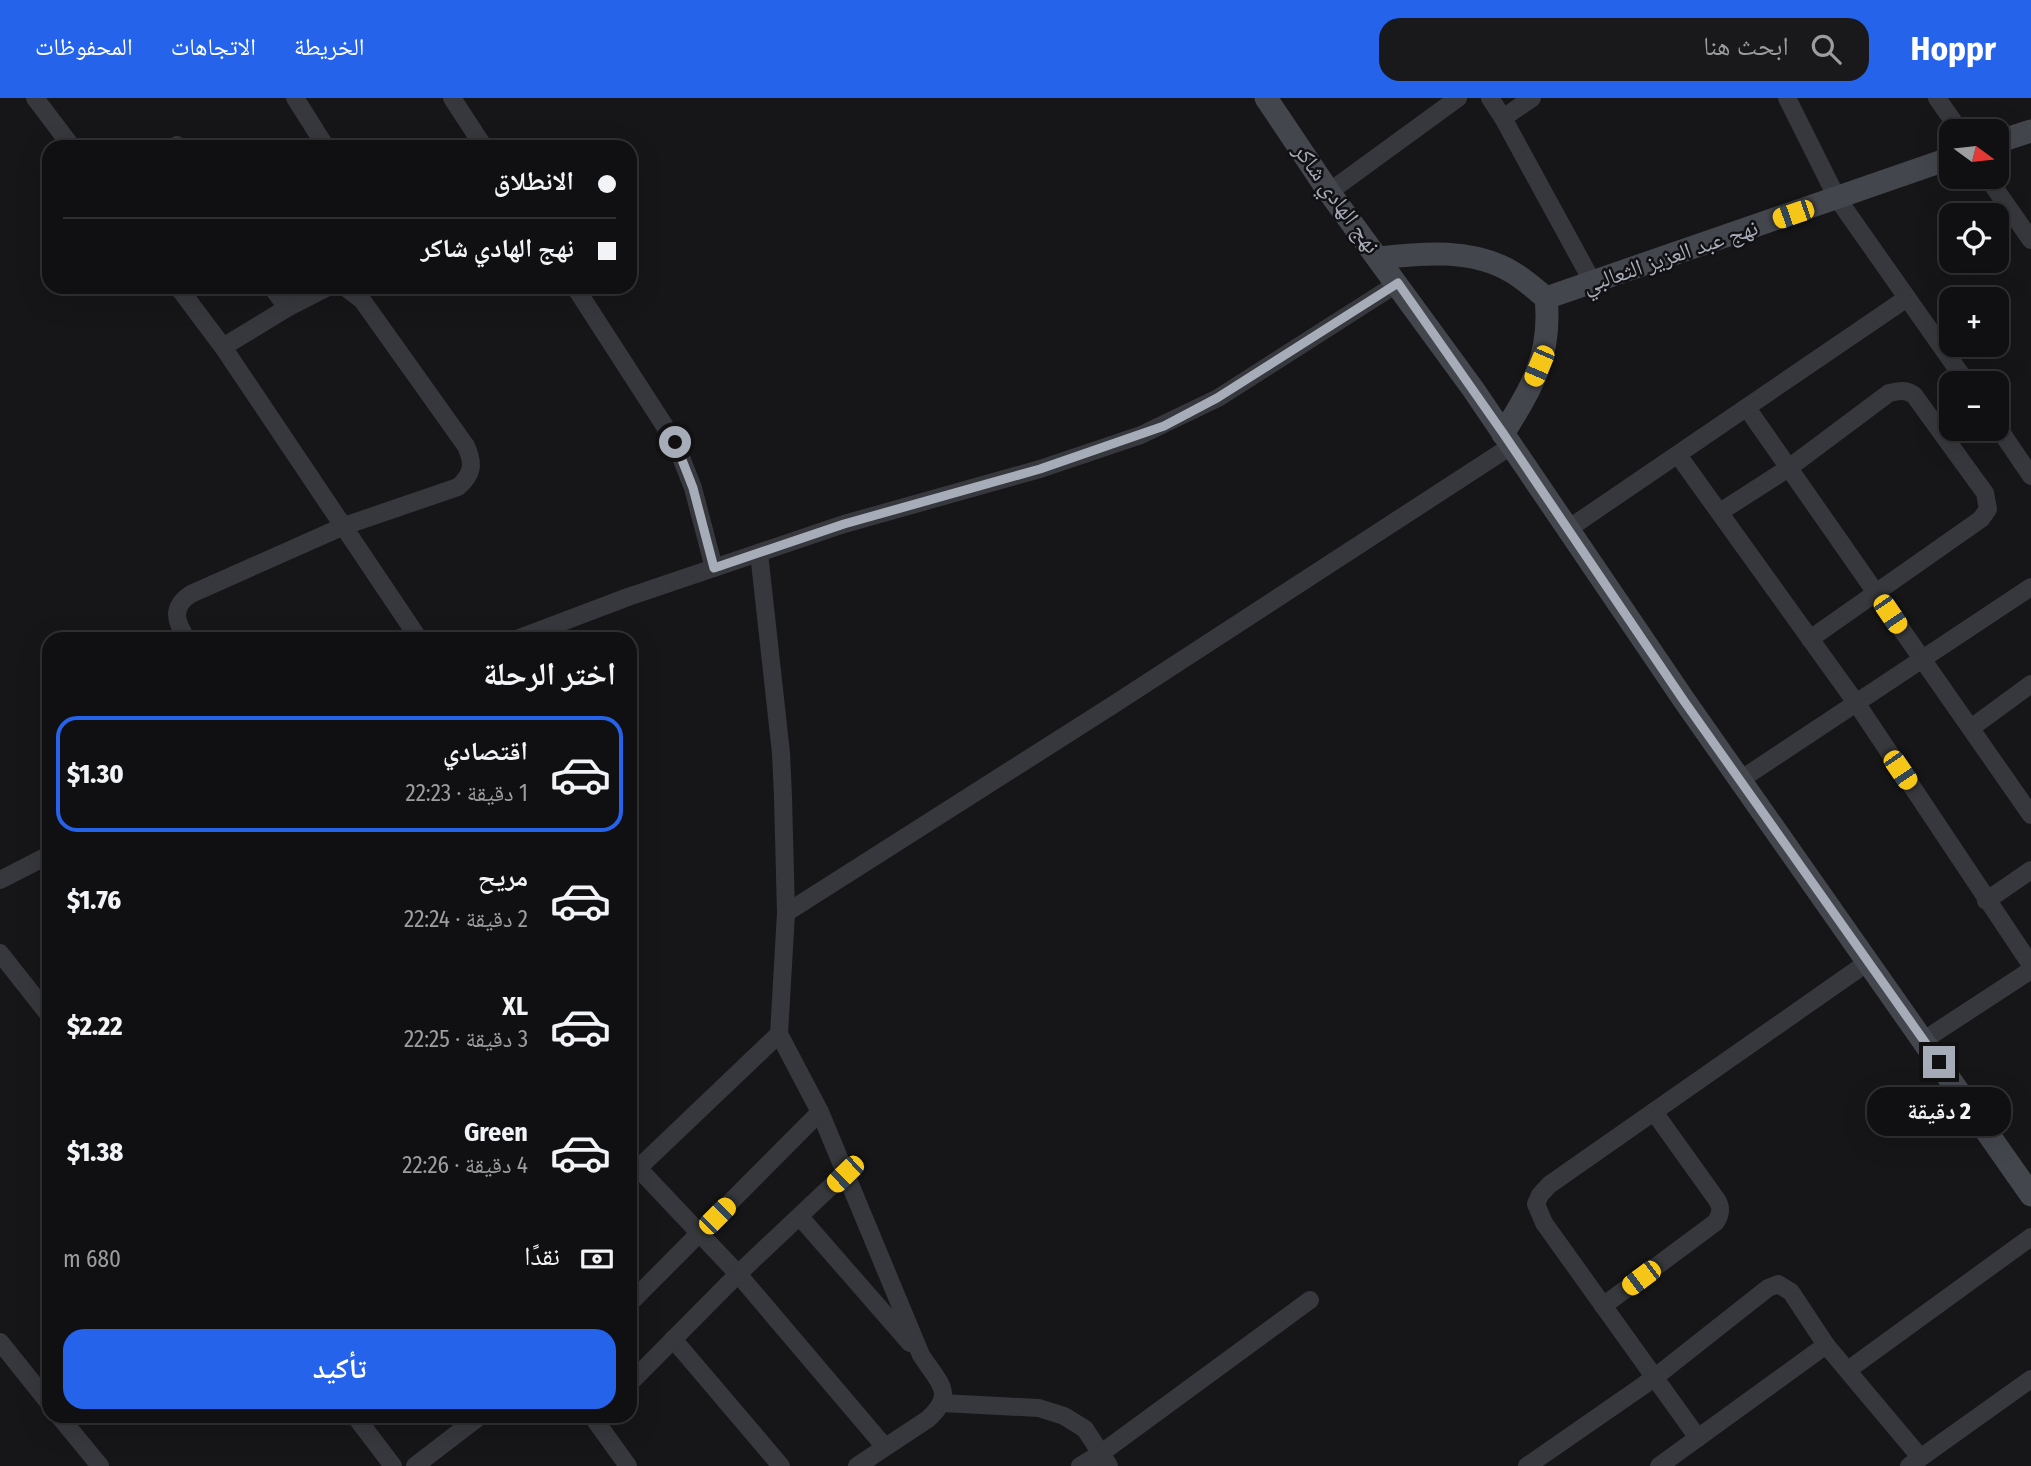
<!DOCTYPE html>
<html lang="ar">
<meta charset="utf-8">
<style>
body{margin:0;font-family:"Fira Sans Condensed","Noto Naskh Arabic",sans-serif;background:#19191b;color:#f1f3f6;direction:rtl;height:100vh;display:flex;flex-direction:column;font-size:26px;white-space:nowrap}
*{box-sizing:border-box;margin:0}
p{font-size:23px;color:#9c9d9f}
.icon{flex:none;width:38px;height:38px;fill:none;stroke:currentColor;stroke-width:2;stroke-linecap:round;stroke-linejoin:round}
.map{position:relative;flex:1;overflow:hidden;direction:ltr}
.side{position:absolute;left:42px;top:534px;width:595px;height:791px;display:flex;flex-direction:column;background:#101012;border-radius:21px;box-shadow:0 7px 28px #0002,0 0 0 2px #303032;direction:rtl}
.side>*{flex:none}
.banner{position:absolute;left:42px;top:42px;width:595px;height:154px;border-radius:21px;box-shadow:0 7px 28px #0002,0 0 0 2px #303032;direction:rtl;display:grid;align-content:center;height:154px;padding:0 21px;background:#101012}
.needle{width:46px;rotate:105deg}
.fabs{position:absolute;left:1939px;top:21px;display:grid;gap:14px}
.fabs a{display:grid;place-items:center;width:70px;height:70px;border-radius:14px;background:#101012;box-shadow:0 7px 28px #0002,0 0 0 2px #303032;font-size:35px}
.end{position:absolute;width:32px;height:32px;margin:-16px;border:9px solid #a7acb9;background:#111;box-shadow:0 0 0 4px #111}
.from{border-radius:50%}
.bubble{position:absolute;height:49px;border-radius:21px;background:#101012;box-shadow:0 7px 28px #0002,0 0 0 2px #303032;font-size:23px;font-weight:800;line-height:49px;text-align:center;direction:rtl}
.car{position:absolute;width:21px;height:42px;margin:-21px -10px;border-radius:9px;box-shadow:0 0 5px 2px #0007;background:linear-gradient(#f5c518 24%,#345 0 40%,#f5c518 0 76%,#345 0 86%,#f5c518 0)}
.banner b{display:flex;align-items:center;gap:24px;height:66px;font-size:26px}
.banner b+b{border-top:2px solid #303032}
.banner i{width:18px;height:18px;background:#f1f3f6}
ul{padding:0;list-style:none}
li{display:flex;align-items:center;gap:21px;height:116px;margin:0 14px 10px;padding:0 7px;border:4px solid transparent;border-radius:21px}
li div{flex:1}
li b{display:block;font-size:26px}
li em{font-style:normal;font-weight:800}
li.selected{border-color:#2563eb}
li>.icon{width:63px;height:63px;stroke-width:1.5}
h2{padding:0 21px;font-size:32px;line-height:84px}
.pay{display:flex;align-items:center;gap:18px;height:77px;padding:0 21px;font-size:26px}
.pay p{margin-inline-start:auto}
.primary-button{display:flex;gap:14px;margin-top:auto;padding:14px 21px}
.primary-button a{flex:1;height:80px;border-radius:21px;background:#2563eb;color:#fff;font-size:28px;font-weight:800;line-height:80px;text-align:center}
header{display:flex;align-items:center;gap:42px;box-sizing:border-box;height:98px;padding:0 35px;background:#2563eb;color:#fff}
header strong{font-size:33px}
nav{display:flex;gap:38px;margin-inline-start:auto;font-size:24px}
.search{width:490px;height:63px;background:#19191b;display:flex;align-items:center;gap:18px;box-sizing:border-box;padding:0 24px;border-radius:21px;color:#9c9d9f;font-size:26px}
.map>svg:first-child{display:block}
</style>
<header>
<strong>Hoppr</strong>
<div class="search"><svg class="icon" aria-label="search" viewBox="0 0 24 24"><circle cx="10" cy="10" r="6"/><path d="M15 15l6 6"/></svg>ابحث هنا</div>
<nav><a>الخريطة</a><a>الاتجاهات</a><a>المحفوظات</a></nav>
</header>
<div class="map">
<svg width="2031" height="1368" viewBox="0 0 2031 1368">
<rect width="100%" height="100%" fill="#161618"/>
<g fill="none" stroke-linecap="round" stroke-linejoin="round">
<g stroke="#36383d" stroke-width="18">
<polyline points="35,0 72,49"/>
<polyline points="295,0 326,49"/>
<polyline points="452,0 484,49"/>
<polyline points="1490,0 1503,20 1592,183"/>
<polyline points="1787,0 1837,100 1967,285"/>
<polyline points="1937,0 1960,33"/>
<polyline points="1503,20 1532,0"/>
<polyline points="177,47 178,49"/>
<polyline points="1987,79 2031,142"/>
<polyline points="1329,94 1458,0"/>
<polyline points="178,189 223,249 419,541"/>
<polyline points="272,189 287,210"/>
<polyline points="575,189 675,344 693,390 714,470"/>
<polyline points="223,249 287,210 328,189"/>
<polyline points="1747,310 2031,717"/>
<polyline points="1997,328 2031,378"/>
<polyline points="1678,357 1857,606 2031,867"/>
<path d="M 1720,414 L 1790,369 L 1889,295 C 1899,293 1905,291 1914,297 L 1985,395 L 1988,411 L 1981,421 L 1810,541"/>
<polyline points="1568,431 1907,200"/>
<path d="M 759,455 L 781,655 L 783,699 L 786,815 L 779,936 L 820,1014 L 921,1257 C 938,1284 957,1295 928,1321 L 857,1368"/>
<path d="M 187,541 C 175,523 171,509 191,496 L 344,428 L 458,389 C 473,376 474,366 466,348 L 362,202 L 345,189"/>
<polyline points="517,541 628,499 844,426 1040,371 1141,337 1218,300 1398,185"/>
<polyline points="1971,630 2031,586"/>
<polyline points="1740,682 2031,489"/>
<polyline points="0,782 49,757"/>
<polyline points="1986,803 2031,772"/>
<polyline points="786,815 1116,605 1511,348"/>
<polyline points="0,855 49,917"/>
<polyline points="1924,942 2031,872"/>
<polyline points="638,1070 738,1176 885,1349"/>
<polyline points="630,1078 779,936"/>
<polyline points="800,1119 910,1245"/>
<polyline points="630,1205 820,1014"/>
<path d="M 1603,1208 L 1716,1124 C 1721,1116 1722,1110 1717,1102 L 1654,1014"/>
<polyline points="673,1241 781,1368"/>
<polyline points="0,1244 49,1305"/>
<polyline points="1848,1272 2031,1139"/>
<polyline points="630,1285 738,1176 844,1076"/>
<polyline points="942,1305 1039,1310 1064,1318 1085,1331 1109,1368"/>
<polyline points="59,1318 100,1368"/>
<polyline points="355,1318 393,1368"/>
<polyline points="592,1318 628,1368"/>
<polyline points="1698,1340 1544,1125 1536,1106 1540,1097 1549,1087 1868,864"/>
<polyline points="415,1368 480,1318"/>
<polyline points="1080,1368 1100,1356 1310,1202"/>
<polyline points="1527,1368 1654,1280 1768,1190 1778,1186 1791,1194 1826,1247 1920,1359"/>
<polyline points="1659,1368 1826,1247"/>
<polyline points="1909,1368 2031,1281"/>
</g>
<g stroke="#44464e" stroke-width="23">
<polyline points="1266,0 1329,94 1473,291 1684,602 2031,1097"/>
<polyline points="1997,44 2031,33"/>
<path d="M 1379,160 C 1423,155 1472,150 1512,174 C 1524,181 1535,191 1546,200 C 1552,257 1532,289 1503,336"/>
<polyline points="1546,200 1951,60"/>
</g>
</g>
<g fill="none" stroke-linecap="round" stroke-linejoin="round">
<polyline stroke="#a7acb9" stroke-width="9" points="675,344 693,390 714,470 844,426 1040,371 1164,328 1217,300 1398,185 1503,335 1684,603 1939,964"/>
</g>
<g text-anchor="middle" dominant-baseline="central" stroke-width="5" stroke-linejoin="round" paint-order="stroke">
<g font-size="23" fill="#a7acb9" stroke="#111113">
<text transform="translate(1337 100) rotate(54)">نهج الهادي شاكر</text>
<text transform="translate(1670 158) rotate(-19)">نهج عبد العزيز الثعالبي</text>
</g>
</g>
</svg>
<div class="fabs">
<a><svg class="needle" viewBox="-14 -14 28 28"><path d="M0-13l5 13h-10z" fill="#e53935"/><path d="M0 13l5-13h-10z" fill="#9c9d9f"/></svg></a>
<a><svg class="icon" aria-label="locate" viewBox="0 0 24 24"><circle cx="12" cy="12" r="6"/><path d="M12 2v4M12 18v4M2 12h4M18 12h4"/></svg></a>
<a>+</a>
<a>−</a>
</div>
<i class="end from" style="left:675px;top:344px"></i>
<i class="end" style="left:1939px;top:964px"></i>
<div class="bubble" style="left:1867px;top:989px;width:144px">2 دقيقة</div>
<i class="car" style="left:1793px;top:116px;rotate:251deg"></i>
<i class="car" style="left:1539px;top:268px;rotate:203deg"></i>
<i class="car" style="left:1890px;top:516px;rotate:146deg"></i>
<i class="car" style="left:1900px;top:672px;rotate:146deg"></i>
<i class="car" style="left:845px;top:1076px;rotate:226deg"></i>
<i class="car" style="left:717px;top:1118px;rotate:45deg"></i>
<i class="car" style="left:1641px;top:1180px;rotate:233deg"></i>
<div class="banner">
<b><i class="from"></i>الانطلاق</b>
<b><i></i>نهج الهادي شاكر</b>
</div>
<section class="side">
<h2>اختر الرحلة</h2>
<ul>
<li class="selected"><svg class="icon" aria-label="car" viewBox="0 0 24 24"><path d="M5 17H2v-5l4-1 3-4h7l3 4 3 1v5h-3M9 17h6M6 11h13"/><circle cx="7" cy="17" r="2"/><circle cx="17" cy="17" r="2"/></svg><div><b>اقتصادي</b><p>1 دقيقة · 22:23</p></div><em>$1.30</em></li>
<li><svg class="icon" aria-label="car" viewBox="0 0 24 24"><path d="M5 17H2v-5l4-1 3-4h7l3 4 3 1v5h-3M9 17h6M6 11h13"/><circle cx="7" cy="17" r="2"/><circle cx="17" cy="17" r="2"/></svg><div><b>مريح</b><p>2 دقيقة · 22:24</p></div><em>$1.76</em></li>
<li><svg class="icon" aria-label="car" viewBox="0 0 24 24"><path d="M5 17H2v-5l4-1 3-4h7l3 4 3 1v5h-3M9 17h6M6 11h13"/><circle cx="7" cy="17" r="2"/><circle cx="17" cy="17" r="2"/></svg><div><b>XL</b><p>3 دقيقة · 22:25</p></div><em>$2.22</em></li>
<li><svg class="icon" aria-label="car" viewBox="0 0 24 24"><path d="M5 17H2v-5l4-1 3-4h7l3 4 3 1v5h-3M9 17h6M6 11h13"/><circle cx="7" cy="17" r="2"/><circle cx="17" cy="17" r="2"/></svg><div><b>Green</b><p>4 دقيقة · 22:26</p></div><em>$1.38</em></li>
</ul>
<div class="pay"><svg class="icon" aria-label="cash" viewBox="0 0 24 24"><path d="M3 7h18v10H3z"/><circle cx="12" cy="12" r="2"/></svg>نقدًا<p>680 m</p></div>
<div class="primary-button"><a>تأكيد</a></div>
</section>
</div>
